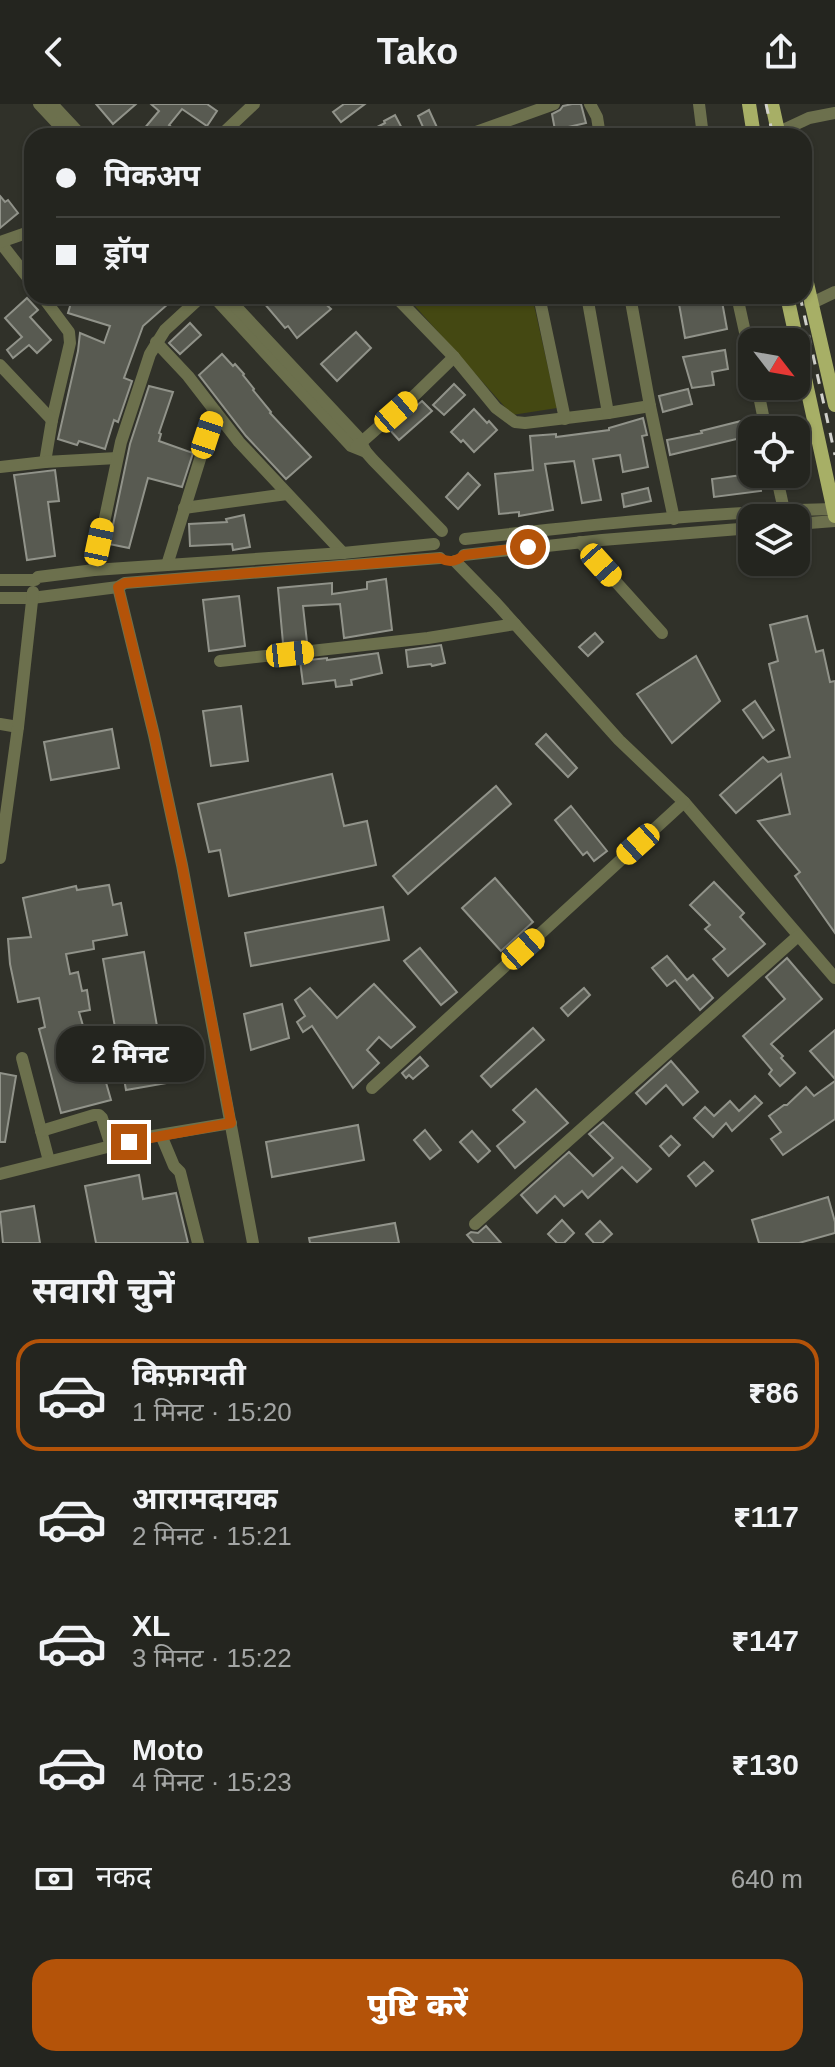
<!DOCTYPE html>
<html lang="hi">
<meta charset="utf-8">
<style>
body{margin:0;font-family:Helvetica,"Noto Sans Devanagari",sans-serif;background:#2c2d28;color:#f1f3f6;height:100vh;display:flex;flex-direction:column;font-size:30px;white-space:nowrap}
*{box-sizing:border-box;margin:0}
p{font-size:26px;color:#a3a5a4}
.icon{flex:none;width:44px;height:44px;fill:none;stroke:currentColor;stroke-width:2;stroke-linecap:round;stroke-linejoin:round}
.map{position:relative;height:1139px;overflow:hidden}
.side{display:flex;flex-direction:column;background:#24251f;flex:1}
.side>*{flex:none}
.top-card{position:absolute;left:24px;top:24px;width:788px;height:176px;border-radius:24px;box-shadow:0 2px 6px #0004,0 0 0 2px #41423d;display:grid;align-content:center;height:176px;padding:0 32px;background:#24251f}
.needle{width:52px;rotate:121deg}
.fabs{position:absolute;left:738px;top:224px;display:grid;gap:16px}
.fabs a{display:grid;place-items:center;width:72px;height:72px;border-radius:16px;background:#24251f;box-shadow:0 2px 6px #0004,0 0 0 2px #41423d;font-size:40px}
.end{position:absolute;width:36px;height:36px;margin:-18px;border:10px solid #b45309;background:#fff;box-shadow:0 0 0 4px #fff}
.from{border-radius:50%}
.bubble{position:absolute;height:56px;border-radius:24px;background:#24251f;box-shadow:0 2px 6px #0004,0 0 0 2px #41423d;font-size:26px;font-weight:800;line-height:56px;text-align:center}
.car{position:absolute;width:24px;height:48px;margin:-24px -12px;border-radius:10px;box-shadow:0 0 6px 2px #0007;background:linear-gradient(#f5c518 24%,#345 0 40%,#f5c518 0 76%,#345 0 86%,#f5c518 0)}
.top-card b{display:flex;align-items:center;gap:28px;height:76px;font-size:30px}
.top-card b+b{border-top:2px solid #41423d}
.top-card i{width:20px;height:20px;background:#f1f3f6}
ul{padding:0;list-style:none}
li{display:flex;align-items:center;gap:24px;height:112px;margin:0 16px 12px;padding:0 16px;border:4px solid transparent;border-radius:24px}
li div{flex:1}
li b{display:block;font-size:30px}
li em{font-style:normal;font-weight:800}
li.on{border-color:#b45309}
li>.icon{width:72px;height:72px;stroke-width:1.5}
h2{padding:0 32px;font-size:36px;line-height:96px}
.pay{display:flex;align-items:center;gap:20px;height:88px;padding:0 32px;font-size:30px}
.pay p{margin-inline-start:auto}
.action{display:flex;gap:16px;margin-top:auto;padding:16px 32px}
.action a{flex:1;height:92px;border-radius:24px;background:#b45309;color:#fff;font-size:32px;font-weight:800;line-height:92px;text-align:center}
header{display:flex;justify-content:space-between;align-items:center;height:104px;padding:0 32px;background:#24251f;font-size:36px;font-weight:800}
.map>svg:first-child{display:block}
</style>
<header><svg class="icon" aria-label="back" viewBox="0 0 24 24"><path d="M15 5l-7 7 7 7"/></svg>Tako<svg class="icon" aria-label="share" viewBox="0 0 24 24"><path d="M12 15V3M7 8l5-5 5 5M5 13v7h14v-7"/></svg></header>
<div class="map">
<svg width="835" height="1139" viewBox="0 0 835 1139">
<rect width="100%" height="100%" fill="#303129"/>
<polygon fill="#444812" points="406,192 532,192 557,304 512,311"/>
<g fill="#585a51" stroke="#91938a" stroke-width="2">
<polygon points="96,0 136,0 113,20"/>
<polygon points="151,0 207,0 217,7 207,22 182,5 169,21 182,32 138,32 159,7"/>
<polygon points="344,0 365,0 341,18 333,8"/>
<polygon points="572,0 581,0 586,19 555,26 552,10 560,6 563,2"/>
<polygon points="429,6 440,30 435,32 427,32 418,12"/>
<polygon points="395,11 406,32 360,32 385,19 384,17"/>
<polygon points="0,92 5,98 8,96 18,109 0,124"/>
<polygon points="73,192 90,192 97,199 101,192 177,192 143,222 124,274 132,277 118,318 114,316 105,345 79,337 77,341 58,335 78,247 80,229 104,239 110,222 68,209"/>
<polygon points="258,192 317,192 331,205 297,234 288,222 285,224"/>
<polygon points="721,192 727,225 685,234 679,200"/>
<polygon points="27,194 38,206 30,213 51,236 37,249 29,241 13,254 7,246 22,233 5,214"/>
<polygon points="190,219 201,231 180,250 169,239"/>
<polygon points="356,228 371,244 337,277 321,260"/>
<polygon points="725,246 728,265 712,268 714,281 692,284 683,253"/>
<polygon points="222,250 233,262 235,260 244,270 243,271 254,285 253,286 271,308 270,309 311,353 286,375 246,332 199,271"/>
<polygon points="454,280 465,291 444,311 433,301"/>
<polygon points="149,282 173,288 159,329 161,330 159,337 193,349 182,383 148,374 129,444 109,440 130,340"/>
<polygon points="688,285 692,300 663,308 659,292"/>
<polygon points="422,297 432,307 399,336 389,325"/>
<polygon points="474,305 487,319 489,317 497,326 474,348 463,336 461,338 451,328"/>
<polygon points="643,314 647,331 642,332 648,363 623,368 620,351 593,355 601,396 582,399 574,357 545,360 553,406 519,412 519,408 499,410 495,370 533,366 530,332 556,330 556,333 609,326 609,324"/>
<polygon points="745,316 749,332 670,351 667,336 702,329 701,327"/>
<polygon points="55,366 59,397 48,398 55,452 27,456 14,371"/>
<polygon points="468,369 480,381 458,405 446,393"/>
<polygon points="749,370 759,370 761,387 714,393 712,375"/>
<polygon points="648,384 651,397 624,403 622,390"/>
<polygon points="244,411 250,443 233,446 232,440 190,442 189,420 227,418 226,415"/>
<polygon points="386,475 392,526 344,534 340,500 303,502 307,538 283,539 278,484 332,479 332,490 367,485 367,478"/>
<polygon points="239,492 245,542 209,547 203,496"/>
<polygon points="807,512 816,548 823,546 830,578 835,577 835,829 795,772 800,768 758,717 790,710 781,670 736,709 720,691 763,653 768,658 790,653 769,560 778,557 770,521"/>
<polygon points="595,529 603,538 588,552 579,543"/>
<polygon points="441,541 445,559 432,562 431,560 408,563 406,546"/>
<polygon points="378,549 382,569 351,576 352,581 336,583 335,576 303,580 300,557 327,554 327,556"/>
<polygon points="696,552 720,597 672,639 637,590"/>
<polygon points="755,597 774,626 763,634 743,606"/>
<polygon points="241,602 248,657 211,662 203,607"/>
<polygon points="112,625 119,664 51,676 44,638"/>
<polygon points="546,630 577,664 568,673 536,640"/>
<polygon points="332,670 344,722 367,717 376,761 229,792 220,746 209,748 198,700"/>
<polygon points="496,682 511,700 408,790 393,772"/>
<polygon points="571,702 607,747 594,757 587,748 583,751 555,716"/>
<polygon points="495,774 533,818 501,847 462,804"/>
<polygon points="714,778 744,809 740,813 765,840 728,872 713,855 725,845 705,825 710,821 690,801"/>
<polygon points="109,781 113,801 121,799 127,831 93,837 94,845 66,850 70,870 78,868 82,887 87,886 90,906 79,908 97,970 103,968 111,996 61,1009 39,925 45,923 39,894 18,898 10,860 8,835 31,833 23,794 76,782 77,786"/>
<polygon points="383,803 389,836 251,862 245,829"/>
<polygon points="420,844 457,888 441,901 404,857"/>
<polygon points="144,848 167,979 126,986 103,855"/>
<polygon points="667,852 687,876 693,871 713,894 700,906 675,876 667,882 652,864"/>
<polygon points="787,854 822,895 771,940 783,952 781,954 795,969 780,982 769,970 772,966 743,932 785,895 766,873"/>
<polygon points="374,880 415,923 391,944 379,933 367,946 379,959 353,984 312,922 303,928 297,918 305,912 295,896 310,884 337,914"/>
<polygon points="584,884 590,891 568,912 561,904"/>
<polygon points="282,900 289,934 251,946 244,910"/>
<polygon points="533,924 544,936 491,983 481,972"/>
<polygon points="835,926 835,975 810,947"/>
<polygon points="420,953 428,962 413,975 409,971 406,974 402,969"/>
<polygon points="671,957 698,988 683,1001 666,981 646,1000 636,989"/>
<polygon points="0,969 16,972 5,1038 0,1038"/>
<polygon points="835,977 835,1015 783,1051 771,1035 781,1028 769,1012 784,1001 787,1001 806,983 814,992"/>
<polygon points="536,985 568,1019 515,1064 497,1042 525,1018 513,1006"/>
<polygon points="755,992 762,999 732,1027 726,1019 713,1033 694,1014 705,1003 714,1012 730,997 739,1007"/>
<polygon points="603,1018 651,1065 637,1078 622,1063 588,1094 582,1087 564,1102 555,1092 537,1109 521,1091 569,1048 593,1072 613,1054 589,1030"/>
<polygon points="358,1021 364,1056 272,1073 266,1038"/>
<polygon points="425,1026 441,1046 430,1055 414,1036"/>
<polygon points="472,1027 490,1047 478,1058 460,1038"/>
<polygon points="671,1032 680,1041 669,1052 660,1042"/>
<polygon points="704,1058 713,1067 696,1082 688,1072"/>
<polygon points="139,1071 143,1095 176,1089 188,1139 96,1139 85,1082"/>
<polygon points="828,1093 835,1118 835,1129 799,1139 759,1139 752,1116"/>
<polygon points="34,1102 40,1139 3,1139 0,1108"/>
<polygon points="562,1116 574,1129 564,1139 557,1139 548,1130"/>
<polygon points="600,1117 612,1130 602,1139 594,1139 586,1130"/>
<polygon points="395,1119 399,1139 310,1139 309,1134"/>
<polygon points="486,1122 501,1139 474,1139 467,1131 471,1128 478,1129"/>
</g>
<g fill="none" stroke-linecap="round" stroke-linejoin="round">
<g stroke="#6c704d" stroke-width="12">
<polyline points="39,0 69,32"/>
<polyline points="52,0 82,32"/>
<polyline points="590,0 597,13 600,32"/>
<polyline points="699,0 703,32"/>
<polyline points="779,28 809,14 835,9"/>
<polyline points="220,32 254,0"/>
<polyline points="465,32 554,0"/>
<polyline points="0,138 32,179"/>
<polyline points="0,138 32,127"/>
<polyline points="42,192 69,228 70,239 52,316 45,358"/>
<polyline points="213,192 351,342 366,348"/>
<polyline points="226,192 358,333 366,348 373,356 442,427"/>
<polyline points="395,192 454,253 496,304 515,318 525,319 608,309 650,302"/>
<polyline points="539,192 565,315"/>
<polyline points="587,192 608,309"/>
<polyline points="630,192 650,302 674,415"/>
<polyline points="737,192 752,260"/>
<polyline points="810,200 835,188"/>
<polyline points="156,238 188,272 239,338 343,449"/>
<polyline points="0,261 52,316"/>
<polyline points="757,282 766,326"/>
<polyline points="356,343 416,290 454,253"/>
<polyline points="0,363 45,358 117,354"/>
<polyline points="776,370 784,406"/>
<polyline points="184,404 287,390"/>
<polyline points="796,420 835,417"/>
<path d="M 465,435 C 587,421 710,408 833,405"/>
<polyline points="580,438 662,529"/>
<polyline points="464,451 602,436 752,424"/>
<polyline points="455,457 496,499 619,636 684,698 835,874"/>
<polyline points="167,461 215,307"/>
<polyline points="94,466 121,338 150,250 165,226 202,192"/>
<polyline points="0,476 35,476 38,473 94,466 343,449 434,440"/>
<polyline points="118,483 154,631 182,761 253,1139"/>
<polyline points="0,494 32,494 118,483 125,479 440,454"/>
<polyline points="220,557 428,534 515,520"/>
<polyline points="0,620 18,623"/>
<polyline points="0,754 18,623 33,488"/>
<polyline points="22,954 49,1057"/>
<polyline points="372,984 684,698"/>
<polyline points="41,1027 94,1011 99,1011 102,1014 111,1042"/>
<polyline points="161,1031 174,1062 180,1068 198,1139"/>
<polyline points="0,1070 147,1033 231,1019"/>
<polyline points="475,1120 798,832"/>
</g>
<g stroke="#a7af66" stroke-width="14">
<polyline points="749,0 754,32"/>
<polyline points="772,0 779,32"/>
<polyline points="804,166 835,301"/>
<polyline points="787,192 835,412"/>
</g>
<g stroke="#d1d1cc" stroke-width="3" stroke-dasharray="10 10" stroke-linecap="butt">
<polyline points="766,0 773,32"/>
<polyline points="800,192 835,351"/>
</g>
</g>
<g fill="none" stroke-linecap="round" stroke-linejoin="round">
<path stroke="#b45309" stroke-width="10" d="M 129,1038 L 231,1019 L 182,761 L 154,631 L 118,483 L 125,479 L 440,454 C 449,459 456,458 464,451 L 528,443"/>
</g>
</svg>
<div class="fabs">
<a><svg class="needle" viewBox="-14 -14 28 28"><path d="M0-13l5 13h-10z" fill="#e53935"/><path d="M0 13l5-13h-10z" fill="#a3a5a4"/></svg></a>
<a><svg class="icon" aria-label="locate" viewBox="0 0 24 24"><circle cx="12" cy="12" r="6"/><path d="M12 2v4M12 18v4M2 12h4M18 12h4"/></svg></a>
<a><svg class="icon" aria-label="layers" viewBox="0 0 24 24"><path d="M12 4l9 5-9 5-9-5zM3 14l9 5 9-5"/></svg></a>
</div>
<i class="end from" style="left:528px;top:443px"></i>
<i class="end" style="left:129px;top:1038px"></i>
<div class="bubble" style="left:56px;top:922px;width:148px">2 मिनट</div>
<i class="car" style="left:396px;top:308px;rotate:49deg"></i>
<i class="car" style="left:207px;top:331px;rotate:18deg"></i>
<i class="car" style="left:99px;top:438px;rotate:12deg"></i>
<i class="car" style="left:601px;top:461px;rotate:138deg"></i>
<i class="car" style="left:290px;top:550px;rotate:84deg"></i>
<i class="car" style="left:638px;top:740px;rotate:228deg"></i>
<i class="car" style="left:523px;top:845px;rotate:48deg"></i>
<div class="top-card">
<b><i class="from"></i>पिकअप</b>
<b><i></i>ड्रॉप</b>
</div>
</div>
<section class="side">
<h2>सवारी चुनें</h2>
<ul>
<li class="on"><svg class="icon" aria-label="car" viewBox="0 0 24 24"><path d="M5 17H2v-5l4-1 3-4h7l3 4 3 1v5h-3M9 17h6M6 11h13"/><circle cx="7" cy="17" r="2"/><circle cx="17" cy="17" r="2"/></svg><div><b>किफ़ायती</b><p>1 मिनट · 15:20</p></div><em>₹86</em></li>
<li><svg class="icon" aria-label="car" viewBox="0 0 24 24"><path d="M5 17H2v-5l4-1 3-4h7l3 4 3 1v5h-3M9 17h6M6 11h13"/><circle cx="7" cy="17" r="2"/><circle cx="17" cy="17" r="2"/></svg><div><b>आरामदायक</b><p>2 मिनट · 15:21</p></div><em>₹117</em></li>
<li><svg class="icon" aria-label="car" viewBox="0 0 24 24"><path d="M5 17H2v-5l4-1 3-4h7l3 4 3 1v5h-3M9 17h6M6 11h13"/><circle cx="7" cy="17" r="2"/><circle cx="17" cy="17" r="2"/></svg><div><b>XL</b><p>3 मिनट · 15:22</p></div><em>₹147</em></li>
<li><svg class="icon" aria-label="car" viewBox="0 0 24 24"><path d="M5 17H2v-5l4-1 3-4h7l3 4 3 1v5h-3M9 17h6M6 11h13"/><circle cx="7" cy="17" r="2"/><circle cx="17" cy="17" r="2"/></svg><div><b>Moto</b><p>4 मिनट · 15:23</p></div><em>₹130</em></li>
</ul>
<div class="pay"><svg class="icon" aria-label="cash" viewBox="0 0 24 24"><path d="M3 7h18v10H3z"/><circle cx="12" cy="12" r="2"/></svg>नकद<p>640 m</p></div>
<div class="action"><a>पुष्टि करें</a></div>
</section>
